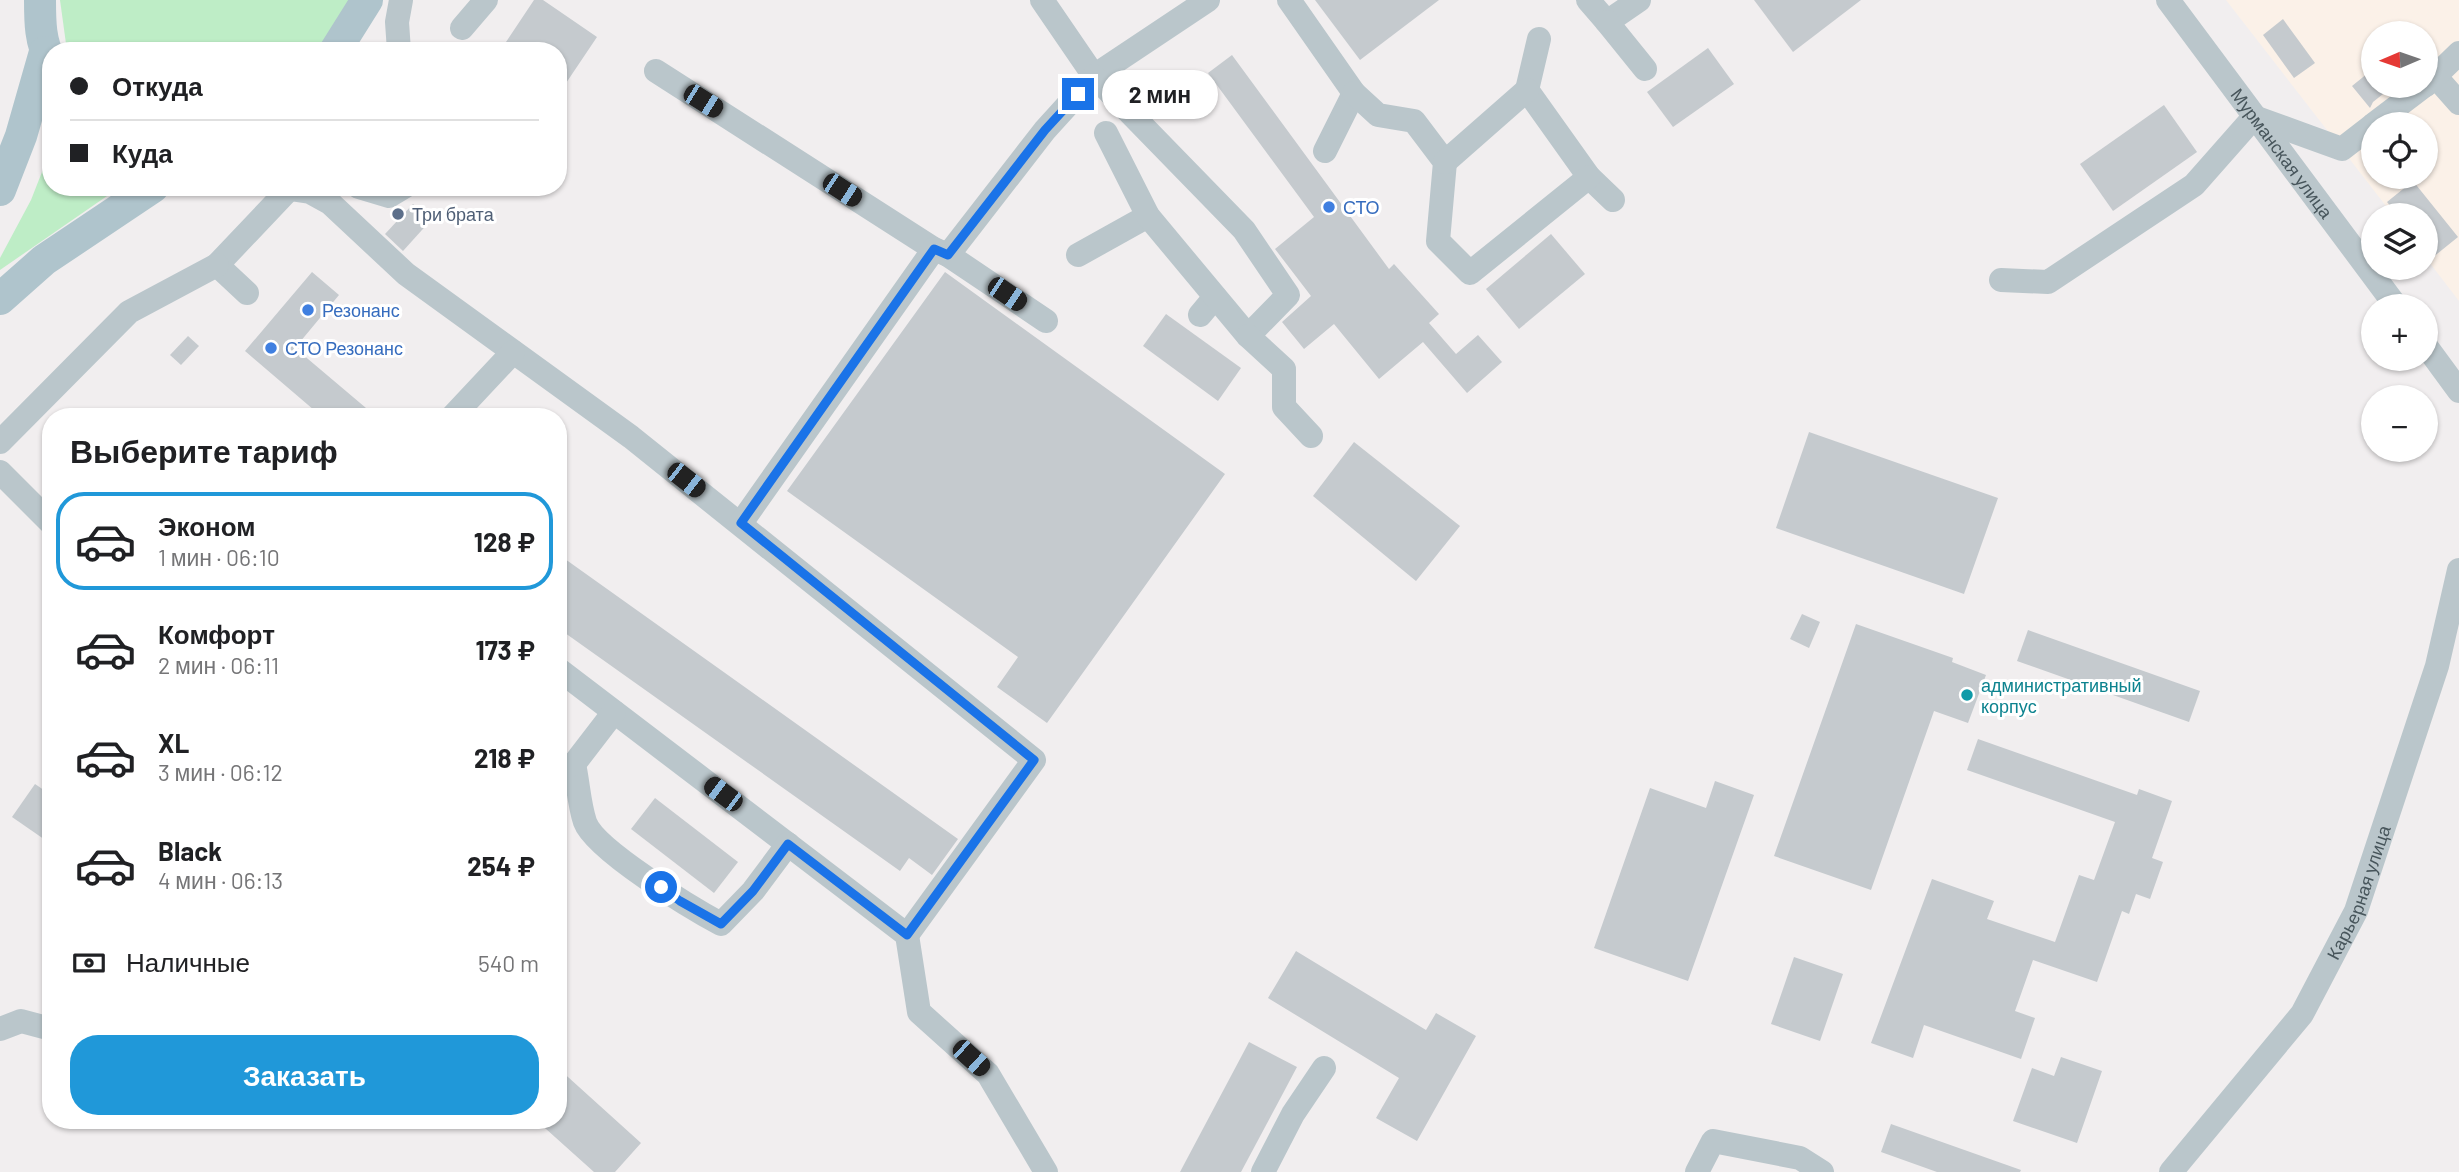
<!DOCTYPE html>
<html lang="ru">
<meta charset="utf-8">
<style>
body{margin:0;font-family:Barlow,sans-serif;background:#f2f2f2;color:#202124;height:100vh;display:flex;flex-direction:column;font-size:26px;white-space:nowrap}
*{box-sizing:border-box;margin:0}
p{font-size:23px;color:#757577}
.icon{flex:none;width:38px;height:38px;fill:none;stroke:currentColor;stroke-width:2;stroke-linecap:round;stroke-linejoin:round}
.map{position:relative;flex:1;overflow:hidden}
.details{position:absolute;left:42px;top:408px;width:525px;height:721px;display:flex;flex-direction:column;background:#fff;border-radius:28px;box-shadow:0 2px 5px #0004}
.details>*{flex:none}
.banner{position:absolute;left:42px;top:42px;width:525px;height:154px;border-radius:28px;box-shadow:0 2px 5px #0004;display:grid;align-content:center;height:154px;padding:0 28px;background:#fff}
.needle{width:46px;rotate:268deg}
.controls{position:absolute;left:2361px;top:21px;display:grid;gap:14px}
.controls a{display:grid;place-items:center;width:77px;height:77px;border-radius:50%;background:#fff;box-shadow:0 2px 5px #0004;font-size:35px}
.end{position:absolute;width:32px;height:32px;margin:-16px;border:9px solid #1a73e8;background:#fff;box-shadow:0 0 0 4px #fff}
.from{border-radius:50%}
.bubble{position:absolute;height:49px;border-radius:24px;background:#fff;box-shadow:0 2px 5px #0004;font-size:23px;font-weight:700;line-height:49px;text-align:center}
.car{position:absolute;width:21px;height:42px;margin:-21px -10px;border-radius:9px;box-shadow:0 0 5px 2px #0007;background:linear-gradient(#222 24%,#8ab4d8 0 40%,#222 0 76%,#8ab4d8 0 86%,#222 0)}
.banner b{display:flex;align-items:center;gap:24px;height:66px;font-size:26px}
.banner b+b{border-top:2px solid #e0e0e0}
.banner i{width:18px;height:18px;background:#202124}
ul{padding:0;list-style:none}
li{display:flex;align-items:center;gap:21px;height:98px;margin:0 14px 10px;padding:0 14px;border:4px solid transparent;border-radius:28px}
li div{flex:1}
li b{display:block;font-size:26px}
li em{font-style:normal;font-weight:700}
li.current{border-color:#2098d9}
li>.icon{width:63px;height:63px;stroke-width:1.5}
h2{padding:0 28px;font-size:32px;line-height:84px}
.pay{display:flex;align-items:center;gap:18px;height:77px;padding:0 28px;font-size:26px}
.pay p{margin-inline-start:auto}
.action{display:flex;gap:14px;margin-top:auto;padding:14px 28px}
.action a{flex:1;height:80px;border-radius:28px;background:#2098d9;color:#fff;font-size:28px;font-weight:700;line-height:80px;text-align:center}
.map>svg:first-child{display:block}
</style>
<div class="map">
<svg width="2459" height="1172" viewBox="0 0 2459 1172">
<rect width="100%" height="100%" fill="#f1eeef"/>
<path fill="#fbf1e8" fill-rule="evenodd" d="M 2226,0 L 2459,0 L 2459,301 L 2426,258 L 2426,215 L 2393,215 ZM 2373,33 L 2426,33 L 2426,86 L 2373,86 ZM 2373,124 L 2426,124 L 2426,177 L 2373,177 Z"/>
<g fill="#beedc6">
<polygon points="60,0 354,0 324,51 67,51"/>
<polygon points="51,149 51,187 120,187 0,270 0,258 31,200"/>
</g>
<g fill="#c5cace">
<polygon points="534,0 543,0 597,37 558,95 558,51 500,51"/>
<polygon points="1315,0 1439,0 1360,60"/>
<polygon points="1754,0 1861,0 1793,52"/>
<polygon points="2283,19 2315,63 2294,78 2263,35"/>
<polygon points="1708,48 1734,84 1673,127 1647,92"/>
<polygon points="1232,55 1389,269 1394,264 1439,314 1429,323 1456,354 1478,335 1502,362 1467,393 1423,342 1379,379 1334,324 1304,349 1282,322 1311,296 1275,249 1314,217 1208,73"/>
<polygon points="2373,69 2373,86 2393,86 2373,102 2370,108 2352,86"/>
<polygon points="2164,105 2197,152 2113,211 2080,164"/>
<polygon points="2413,181 2458,237 2432,258 2426,250 2426,215 2398,215 2387,202"/>
<polygon points="413,204 431,220 403,251 385,234"/>
<polygon points="1551,234 1585,274 1519,329 1486,289"/>
<polygon points="312,272 339,295 295,348 366,408 359,416 321,416 245,351"/>
<polygon points="945,272 1225,474 1047,723 997,687 1018,657 787,491"/>
<polygon points="1166,314 1241,368 1218,401 1143,346"/>
<polygon points="188,336 199,346 181,365 170,355"/>
<polygon points="1809,432 1998,498 1964,594 1776,528"/>
<polygon points="1354,442 1460,526 1416,581 1313,496"/>
<polygon points="558,554 958,839 932,875 909,858 900,871 558,628"/>
<polygon points="1802,614 1820,622 1809,648 1790,639"/>
<polygon points="1856,624 1953,658 1952,662 1986,675 1968,723 1934,711 1871,890 1774,856"/>
<polygon points="2028,630 2200,691 2189,722 2017,661"/>
<polygon points="1978,739 2137,795 2139,789 2172,801 2152,858 2163,862 2150,899 2136,894 2129,914 2122,911 2097,982 2033,960 2015,1011 2035,1018 2021,1059 1924,1025 1913,1058 1871,1043 1932,879 1994,901 1987,919 2055,942 2079,875 2094,880 2115,822 1967,770"/>
<polygon points="1715,781 1754,795 1688,981 1594,948 1650,788 1706,808"/>
<polygon points="35,784 51,795 51,844 12,817"/>
<polygon points="655,798 738,862 714,893 631,829"/>
<polygon points="1296,951 1426,1030 1436,1013 1476,1036 1417,1141 1376,1118 1399,1078 1268,998"/>
<polygon points="1794,957 1843,974 1820,1041 1771,1024"/>
<polygon points="1249,1042 1297,1067 1241,1172 1180,1172"/>
<polygon points="2061,1057 2102,1071 2077,1143 2013,1121 2032,1068 2054,1076"/>
<polygon points="558,1068 641,1143 615,1172 594,1172 536,1120 558,1120"/>
<polygon points="1891,1124 2021,1170 2020,1172 1937,1172 1881,1152"/>
</g>
<g fill="none" stroke-linecap="round" stroke-linejoin="round">
<g stroke="#bac6cb" stroke-width="24">
<polyline points="1042,0 1094,76 1208,0"/>
<polyline points="1289,0 1354,93 1325,151"/>
<polyline points="1588,0 1607,22 1639,0"/>
<path id="s1" d="M 2168,0 L 2396,306"/>
<polyline points="1607,22 1645,69"/>
<polyline points="462,28 486,0"/>
<polyline points="1539,39 1527,90 1589,177 1613,200"/>
<polyline points="399,51 397,22 401,0"/>
<polyline points="656,71 934,249 948,255"/>
<polyline points="2436,77 2459,103"/>
<polyline points="2426,85 2459,53"/>
<polyline points="1354,93 1378,115 1414,121 1445,162 1438,241 1470,273 1589,177"/>
<polyline points="2374,124 2424,86"/>
<polyline points="1445,162 1527,90"/>
<polyline points="359,187 389,196 404,187"/>
<polyline points="290,189 310,192 330,203 406,274 631,437 1034,760 907,935"/>
<polyline points="1078,255 1148,216"/>
<polyline points="2001,280 2048,282 2194,185 2254,117 2342,149 2373,125"/>
<polyline points="247,293 217,265 291,187"/>
<polyline points="1200,315 1215,297"/>
<polyline points="1046,321 948,255 1045,130 1094,76 1244,230 1288,295 1248,336 1148,216 1106,133"/>
<polyline points="1248,336 1284,369 1284,407 1311,436"/>
<polyline points="2426,346 2459,391"/>
<polyline points="453,416 513,352"/>
<polyline points="0,442 129,312 217,265"/>
<polyline points="0,472 51,523"/>
<polyline points="741,523 934,249"/>
<polyline points="558,669 907,935 919,1012 988,1074 1046,1172"/>
<path d="M 574,764 C 578,782 579,804 585,822 C 595,850 693,909 721,924 L 753,891 L 788,844"/>
<polyline points="559,767 574,764 614,712"/>
<polyline points="0,1029 21,1021 51,1029"/>
<polyline points="1263,1172 1293,1114 1324,1068"/>
<polyline points="1697,1172 1713,1141 1800,1158 1822,1172"/>
<path id="s2" d="M 2171,1172 L 2302,1014 L 2356,911 L 2437,666 L 2459,570"/>
</g>
<g stroke="#afc4cc" stroke-width="32">
<path d="M 40,0 C 40,21 40,43 51,61"/>
<polyline points="335,51 367,0"/>
<polyline points="0,190 21,136 45,52"/>
<polyline points="0,299 44,260 153,187"/>
</g>
</g>
<g fill="none" stroke-linecap="round" stroke-linejoin="round">
<polyline stroke="#1a73e8" stroke-width="9" points="661,887 680,901 721,924 753,891 788,844 907,935 1034,760 741,523 934,249 948,255 1045,130 1078,94"/>
</g>
<g fill="#3f7fe0" stroke="#fff" stroke-width="2.5">
<circle cx="1329" cy="207" r="7"/>
<circle cx="308" cy="310" r="7"/>
<circle cx="271" cy="348" r="7"/>
</g>
<circle fill="#5c6f8a" stroke="#fff" stroke-width="2.5" cx="398" cy="214" r="7"/>
<circle fill="#0f9aa8" stroke="#fff" stroke-width="2.5" cx="1967" cy="695" r="7"/>
<g text-anchor="middle" dominant-baseline="central" stroke-width="6" stroke-linejoin="round" paint-order="stroke">
<g font-size="18" fill="#47555b" stroke="#fff">
<text stroke="none"><textPath href="#s1" startOffset="191">Мурманская улица</textPath></text>
<text stroke="none"><textPath href="#s2" startOffset="340">Карьерная улица</textPath></text>
</g>
<g font-size="18" fill="#366cbe" stroke="#fff" text-anchor="start">
<text x="1343" y="207">СТО</text>
<text x="322" y="310">Резонанс</text>
<text x="285" y="348">СТО Резонанс</text>
</g>
<g font-size="18" fill="#4e5e75" stroke="#fff" text-anchor="start">
<text x="412" y="214">Три брата</text>
</g>
<g font-size="18" fill="#0d838f" stroke="#fff" text-anchor="start">
<text x="1981" y="685">административный<tspan x="1981" dy="21">корпус</tspan></text>
</g>
</g>
</svg>
<div class="controls">
<a><svg class="needle" viewBox="-14 -14 28 28"><path d="M0-13l5 13h-10z" fill="#e53935"/><path d="M0 13l5-13h-10z" fill="#757577"/></svg></a>
<a><svg class="icon" aria-label="locate" viewBox="0 0 24 24"><circle cx="12" cy="12" r="6"/><path d="M12 2v4M12 18v4M2 12h4M18 12h4"/></svg></a>
<a><svg class="icon" aria-label="layers" viewBox="0 0 24 24"><path d="M12 4l9 5-9 5-9-5zM3 14l9 5 9-5"/></svg></a>
<a>+</a>
<a>−</a>
</div>
<i class="end from" style="left:661px;top:887px"></i>
<i class="end" style="left:1078px;top:94px"></i>
<div class="bubble" style="left:1102px;top:70px;width:116px">2 мин</div>
<i class="car" style="left:703px;top:101px;rotate:122deg"></i>
<i class="car" style="left:842px;top:190px;rotate:123deg"></i>
<i class="car" style="left:1007px;top:294px;rotate:124deg"></i>
<i class="car" style="left:686px;top:480px;rotate:128deg"></i>
<i class="car" style="left:723px;top:794px;rotate:307deg"></i>
<i class="car" style="left:971px;top:1058px;rotate:132deg"></i>
<div class="banner">
<b><i class="from"></i>Откуда</b>
<b><i></i>Куда</b>
</div>
<section class="details">
<h2>Выберите тариф</h2>
<ul>
<li class="current"><svg class="icon" aria-label="car" viewBox="0 0 24 24"><path d="M5 17H2v-5l4-1 3-4h7l3 4 3 1v5h-3M9 17h6M6 11h13"/><circle cx="7" cy="17" r="2"/><circle cx="17" cy="17" r="2"/></svg><div><b>Эконом</b><p>1 мин · 06:10</p></div><em>128 ₽</em></li>
<li><svg class="icon" aria-label="car" viewBox="0 0 24 24"><path d="M5 17H2v-5l4-1 3-4h7l3 4 3 1v5h-3M9 17h6M6 11h13"/><circle cx="7" cy="17" r="2"/><circle cx="17" cy="17" r="2"/></svg><div><b>Комфорт</b><p>2 мин · 06:11</p></div><em>173 ₽</em></li>
<li><svg class="icon" aria-label="car" viewBox="0 0 24 24"><path d="M5 17H2v-5l4-1 3-4h7l3 4 3 1v5h-3M9 17h6M6 11h13"/><circle cx="7" cy="17" r="2"/><circle cx="17" cy="17" r="2"/></svg><div><b>XL</b><p>3 мин · 06:12</p></div><em>218 ₽</em></li>
<li><svg class="icon" aria-label="car" viewBox="0 0 24 24"><path d="M5 17H2v-5l4-1 3-4h7l3 4 3 1v5h-3M9 17h6M6 11h13"/><circle cx="7" cy="17" r="2"/><circle cx="17" cy="17" r="2"/></svg><div><b>Black</b><p>4 мин · 06:13</p></div><em>254 ₽</em></li>
</ul>
<div class="pay"><svg class="icon" aria-label="cash" viewBox="0 0 24 24"><path d="M3 7h18v10H3z"/><circle cx="12" cy="12" r="2"/></svg>Наличные<p>540 m</p></div>
<div class="action"><a>Заказать</a></div>
</section>
</div>
